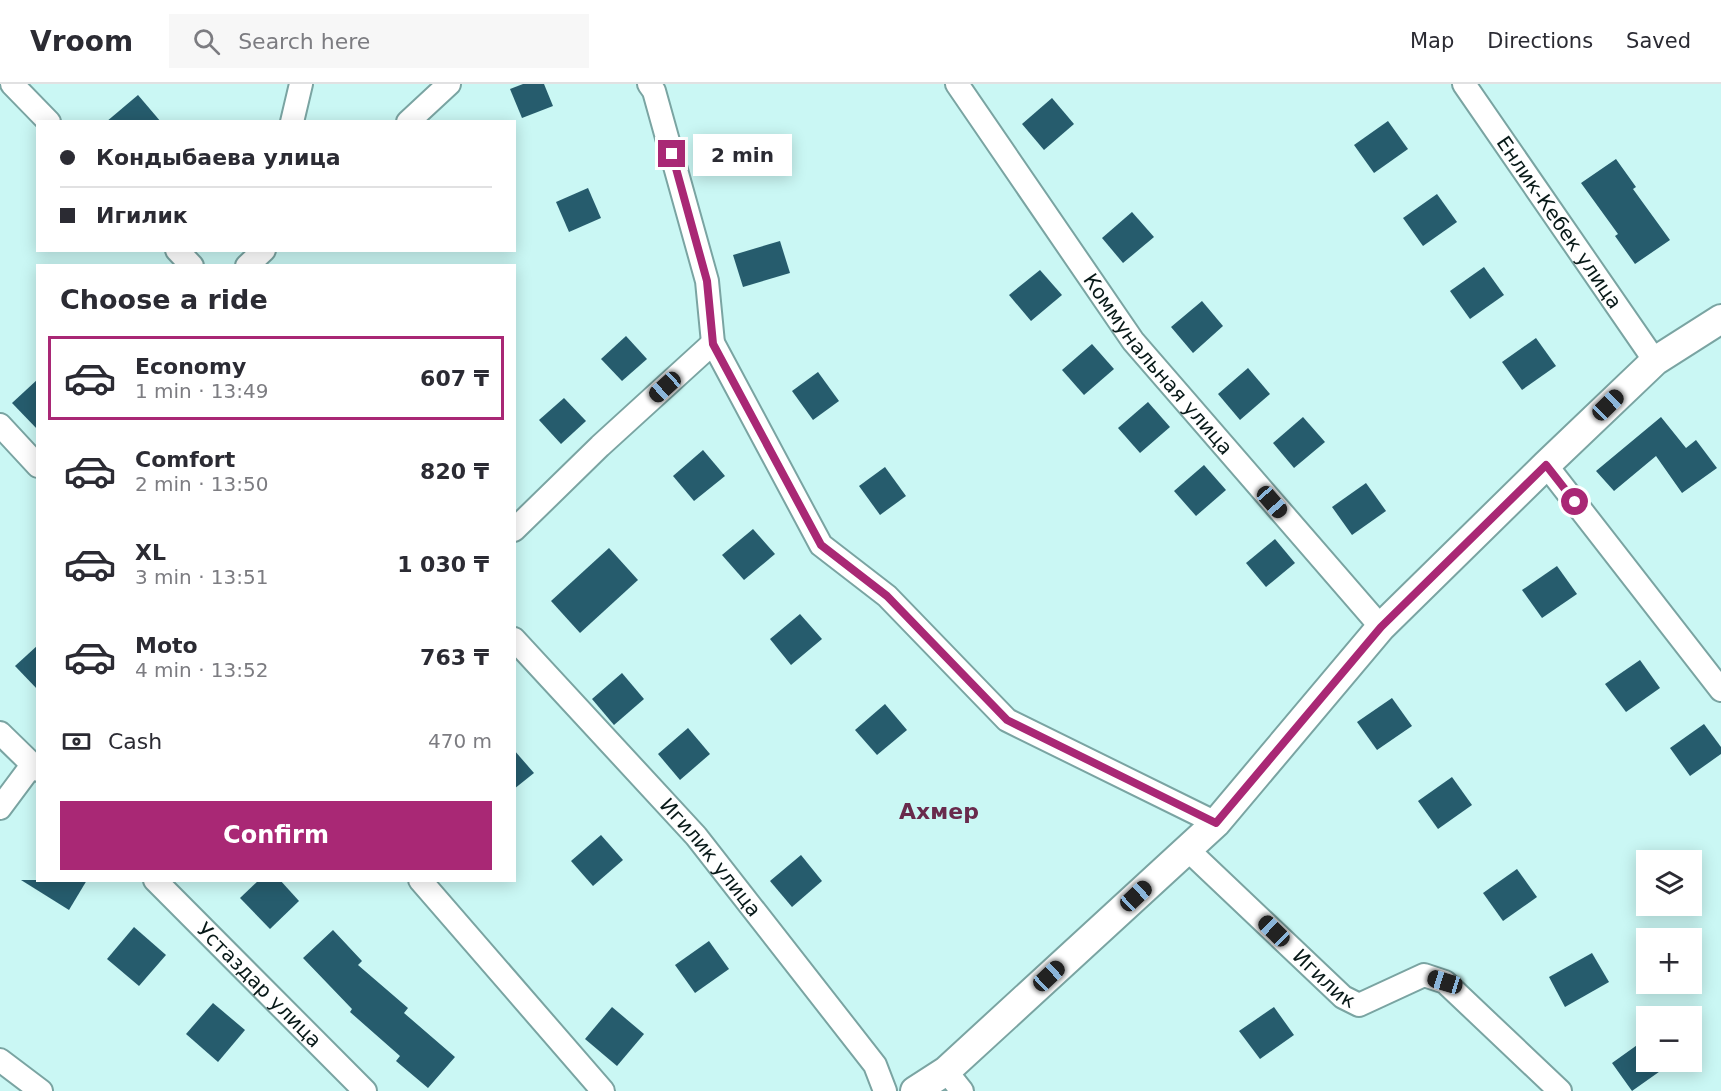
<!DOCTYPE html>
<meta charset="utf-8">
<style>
body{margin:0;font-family:"DejaVu Sans",sans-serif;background:#f7f7f7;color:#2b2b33;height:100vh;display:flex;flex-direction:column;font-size:22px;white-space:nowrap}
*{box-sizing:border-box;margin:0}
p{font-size:20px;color:#7c7c81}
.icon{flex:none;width:33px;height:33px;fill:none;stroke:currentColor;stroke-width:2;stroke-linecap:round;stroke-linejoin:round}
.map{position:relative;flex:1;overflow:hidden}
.drawer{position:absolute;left:36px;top:180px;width:480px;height:618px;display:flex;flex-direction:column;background:#fff;border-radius:0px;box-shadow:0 3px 15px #0003}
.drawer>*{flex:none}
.hud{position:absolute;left:36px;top:36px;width:480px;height:132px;border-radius:0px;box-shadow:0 3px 15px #0003;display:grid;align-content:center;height:132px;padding:0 24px;background:#fff}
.buttons{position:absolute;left:1636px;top:766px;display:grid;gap:12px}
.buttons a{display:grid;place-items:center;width:66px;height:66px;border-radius:0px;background:#fff;box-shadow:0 3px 15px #0003;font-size:30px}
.end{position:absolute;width:27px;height:27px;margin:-14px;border:8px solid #a92875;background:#fff;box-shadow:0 0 0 3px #fff}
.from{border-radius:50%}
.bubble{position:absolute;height:42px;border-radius:0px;background:#fff;box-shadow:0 3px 15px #0003;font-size:20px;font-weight:700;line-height:42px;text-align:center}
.car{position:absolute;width:18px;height:36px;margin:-18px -9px;border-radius:8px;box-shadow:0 0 4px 2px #0007;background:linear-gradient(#222 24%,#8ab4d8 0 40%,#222 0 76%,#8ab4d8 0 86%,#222 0)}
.hud b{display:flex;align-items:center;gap:21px;height:57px;font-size:22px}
.hud b+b{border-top:2px solid #e1e1e2}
.hud i{width:15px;height:15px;background:#2b2b33}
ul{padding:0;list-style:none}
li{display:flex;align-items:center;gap:18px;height:84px;margin:0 12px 9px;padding:0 12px;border:3px solid transparent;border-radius:0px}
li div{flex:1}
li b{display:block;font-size:22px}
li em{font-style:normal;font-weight:700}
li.active{border-color:#a92875}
li>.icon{width:54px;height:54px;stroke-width:1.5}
h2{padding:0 24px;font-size:27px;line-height:72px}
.pay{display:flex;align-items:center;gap:15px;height:66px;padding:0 24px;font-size:22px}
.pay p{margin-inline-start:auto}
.action{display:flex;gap:12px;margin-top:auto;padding:12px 24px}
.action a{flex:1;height:69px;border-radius:0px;background:#a92875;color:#fff;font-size:24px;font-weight:700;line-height:69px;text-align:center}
header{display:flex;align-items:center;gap:36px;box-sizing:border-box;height:84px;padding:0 30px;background:#fff;border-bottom:2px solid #e1e1e2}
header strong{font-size:28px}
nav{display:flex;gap:33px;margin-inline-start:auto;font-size:21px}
.search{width:420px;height:54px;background:#f7f7f7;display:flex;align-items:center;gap:15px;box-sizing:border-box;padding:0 21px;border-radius:0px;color:#7c7c81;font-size:22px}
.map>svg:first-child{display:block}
</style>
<header>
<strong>Vroom</strong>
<div class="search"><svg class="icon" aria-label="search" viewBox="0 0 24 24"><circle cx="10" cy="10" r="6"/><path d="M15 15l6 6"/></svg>Search here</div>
<nav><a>Map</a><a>Directions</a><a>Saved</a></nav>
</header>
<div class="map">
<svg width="1721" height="1007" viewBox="0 0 1721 1007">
<rect width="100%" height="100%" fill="#caf7f4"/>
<g fill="#265c6d">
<polygon points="523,0 544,0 553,22 522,34 510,5"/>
<polygon points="138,11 161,38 106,38"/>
<polygon points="1052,14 1074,40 1044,66 1022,40"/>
<polygon points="1388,37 1408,65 1374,89 1354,61"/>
<polygon points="1616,75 1636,103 1633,105 1670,156 1635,180 1615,152 1618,150 1581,99"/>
<polygon points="588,104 601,134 569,148 556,118"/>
<polygon points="1437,110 1457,138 1423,162 1403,134"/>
<polygon points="1132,128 1154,153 1123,179 1102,154"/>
<polygon points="780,157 790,189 743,203 733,171"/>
<polygon points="1484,183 1504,211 1470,235 1450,207"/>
<polygon points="1040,186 1062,211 1031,237 1009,211"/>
<polygon points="1202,217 1223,242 1193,269 1171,243"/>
<polygon points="626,252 647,275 622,297 601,275"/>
<polygon points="1536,254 1556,282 1522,306 1502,278"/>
<polygon points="1092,260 1114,285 1084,311 1062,286"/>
<polygon points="1248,284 1270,310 1240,336 1218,310"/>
<polygon points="818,288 839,317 813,336 792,307"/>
<polygon points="38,295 38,346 12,319"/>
<polygon points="564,314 586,337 561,360 539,336"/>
<polygon points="1148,318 1170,343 1140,369 1118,344"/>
<polygon points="1303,333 1325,358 1294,384 1273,359"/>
<polygon points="1661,333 1686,364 1696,356 1717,384 1682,409 1656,372 1614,407 1596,387"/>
<polygon points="703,366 725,392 694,417 673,392"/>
<polygon points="1204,381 1226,406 1196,432 1174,407"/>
<polygon points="885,383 906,412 880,431 859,402"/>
<polygon points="1366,399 1386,427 1352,451 1332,423"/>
<polygon points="753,445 775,470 744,496 722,471"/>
<polygon points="1275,455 1295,479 1266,503 1246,479"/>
<polygon points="609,464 638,496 580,549 551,517"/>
<polygon points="1557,482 1577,510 1542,534 1522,506"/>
<polygon points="800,530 822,555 791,581 770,555"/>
<polygon points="38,561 38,606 15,582"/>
<polygon points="1640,576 1660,604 1626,628 1605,600"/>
<polygon points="622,589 644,615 614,641 592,615"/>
<polygon points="1392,614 1412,642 1377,666 1357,638"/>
<polygon points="885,620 907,646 877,671 855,646"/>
<polygon points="1704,640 1721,663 1721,670 1690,692 1670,664"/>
<polygon points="688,644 710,670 680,696 658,670"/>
<polygon points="514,666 534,689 514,705"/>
<polygon points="1452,693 1472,721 1438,745 1418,717"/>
<polygon points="601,751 623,776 593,802 571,777"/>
<polygon points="801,771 822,797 792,823 770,797"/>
<polygon points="1517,785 1537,813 1503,837 1483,809"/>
<polygon points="21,796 87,796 69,826"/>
<polygon points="259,796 280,796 299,817 270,845 240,814"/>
<polygon points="134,843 166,871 139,902 107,875"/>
<polygon points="333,846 362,877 358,881 408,924 404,929 455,973 428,1004 396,977 400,972 350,928 352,925 303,874"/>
<polygon points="709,857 729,885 695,909 675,881"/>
<polygon points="1592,869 1609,898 1565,923 1549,893"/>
<polygon points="213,919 245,946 218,978 186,950"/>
<polygon points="612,923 644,950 617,982 585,955"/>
<polygon points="1274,923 1294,951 1260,975 1239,947"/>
<polygon points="1647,954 1647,978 1673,978 1632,1007 1612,979"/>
</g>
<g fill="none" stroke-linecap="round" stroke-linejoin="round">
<defs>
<g id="minor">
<polyline points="12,0 49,38"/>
<polyline points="649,0 654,7 707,197 713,259 821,461 887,512 1007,636 1216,739"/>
<path id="s1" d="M 957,0 L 1133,257 L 1381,543"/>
<path id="s2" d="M 1464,0 L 1655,277"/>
<polyline points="292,38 301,0"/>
<polyline points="408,38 449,0"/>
<polyline points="177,166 192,182"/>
<polyline points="247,182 264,166"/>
<polyline points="0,341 38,382"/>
<polyline points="1546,381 1721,606"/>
<polyline points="514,446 600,362 713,259"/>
<path id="s3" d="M 514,555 L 696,752 L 875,981 L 885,1007"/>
<polyline points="0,649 38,686"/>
<polyline points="0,724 32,681"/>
<path id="s4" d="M 1187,765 L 1343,913 L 1359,921 L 1424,891 L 1445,898 L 1560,1007"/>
<path id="s5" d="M 155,796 L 365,1007"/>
<polyline points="420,796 603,1007"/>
<polyline points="0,976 41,1007"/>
<polyline points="946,987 962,1007"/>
</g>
<polyline id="tertiary" points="915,1007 946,987 1216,739 1381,543 1546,381 1655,277 1721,235"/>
</defs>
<use href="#minor" stroke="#7aa4a2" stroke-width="26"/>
<use href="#tertiary" stroke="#7aa4a2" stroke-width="32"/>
<use href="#minor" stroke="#fff" stroke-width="22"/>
<use href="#tertiary" stroke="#fff" stroke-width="28"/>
</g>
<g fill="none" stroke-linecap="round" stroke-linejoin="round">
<polyline stroke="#a92875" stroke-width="8" points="672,70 707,197 713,260 821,461 887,512 1007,636 1216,739 1381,543 1546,381 1575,418"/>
</g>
<g text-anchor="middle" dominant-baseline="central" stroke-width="6" stroke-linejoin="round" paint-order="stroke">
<g font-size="20" fill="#081918" stroke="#caf7f4">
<text stroke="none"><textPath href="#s2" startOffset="168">Енлик-Кебек улица</textPath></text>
<text stroke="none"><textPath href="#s1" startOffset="345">Коммунальная улица</textPath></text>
<text stroke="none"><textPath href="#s3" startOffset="294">Игилик улица</textPath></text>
<text stroke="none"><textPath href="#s4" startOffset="189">Игилик</textPath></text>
<text stroke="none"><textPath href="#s5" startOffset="148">Устаздар улица</textPath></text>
</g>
<g font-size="22" font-weight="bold" fill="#692a4c" stroke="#caf7f4">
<text x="939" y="727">Ахмер</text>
</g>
</g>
</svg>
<div class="buttons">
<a><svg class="icon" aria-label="layers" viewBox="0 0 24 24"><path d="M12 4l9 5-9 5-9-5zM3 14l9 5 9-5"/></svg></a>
<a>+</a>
<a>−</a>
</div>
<i class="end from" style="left:1575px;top:418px"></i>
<i class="end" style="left:672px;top:70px"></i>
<div class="bubble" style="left:693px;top:50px;width:99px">2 min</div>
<i class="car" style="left:665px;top:303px;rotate:228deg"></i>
<i class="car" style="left:1608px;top:321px;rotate:46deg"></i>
<i class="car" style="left:1272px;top:418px;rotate:139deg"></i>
<i class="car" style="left:1136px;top:812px;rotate:47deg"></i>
<i class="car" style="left:1274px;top:847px;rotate:314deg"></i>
<i class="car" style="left:1049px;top:892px;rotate:47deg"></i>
<i class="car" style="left:1445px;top:898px;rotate:287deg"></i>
<div class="hud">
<b><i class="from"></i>Кондыбаева улица</b>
<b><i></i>Игилик</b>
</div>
<section class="drawer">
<h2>Choose a ride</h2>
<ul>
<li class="active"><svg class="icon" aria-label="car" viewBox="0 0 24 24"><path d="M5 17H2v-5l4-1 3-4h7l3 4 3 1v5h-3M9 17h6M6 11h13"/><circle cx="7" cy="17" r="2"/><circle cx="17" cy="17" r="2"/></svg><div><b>Economy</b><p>1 min · 13:49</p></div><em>607 ₸</em></li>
<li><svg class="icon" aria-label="car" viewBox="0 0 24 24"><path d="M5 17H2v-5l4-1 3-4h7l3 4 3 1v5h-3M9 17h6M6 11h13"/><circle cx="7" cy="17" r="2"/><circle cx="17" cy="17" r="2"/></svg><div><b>Comfort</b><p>2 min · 13:50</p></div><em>820 ₸</em></li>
<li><svg class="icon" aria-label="car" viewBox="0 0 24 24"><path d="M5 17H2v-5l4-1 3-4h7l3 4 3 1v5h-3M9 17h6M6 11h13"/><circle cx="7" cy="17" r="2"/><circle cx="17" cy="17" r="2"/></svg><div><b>XL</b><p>3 min · 13:51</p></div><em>1 030 ₸</em></li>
<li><svg class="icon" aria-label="car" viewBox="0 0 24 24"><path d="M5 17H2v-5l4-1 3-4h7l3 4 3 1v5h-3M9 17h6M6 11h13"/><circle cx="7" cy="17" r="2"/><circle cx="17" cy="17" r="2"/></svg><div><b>Moto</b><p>4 min · 13:52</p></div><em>763 ₸</em></li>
</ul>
<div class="pay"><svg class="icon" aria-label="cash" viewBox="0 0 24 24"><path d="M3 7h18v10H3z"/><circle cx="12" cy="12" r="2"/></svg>Cash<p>470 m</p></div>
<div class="action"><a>Confirm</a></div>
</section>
</div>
